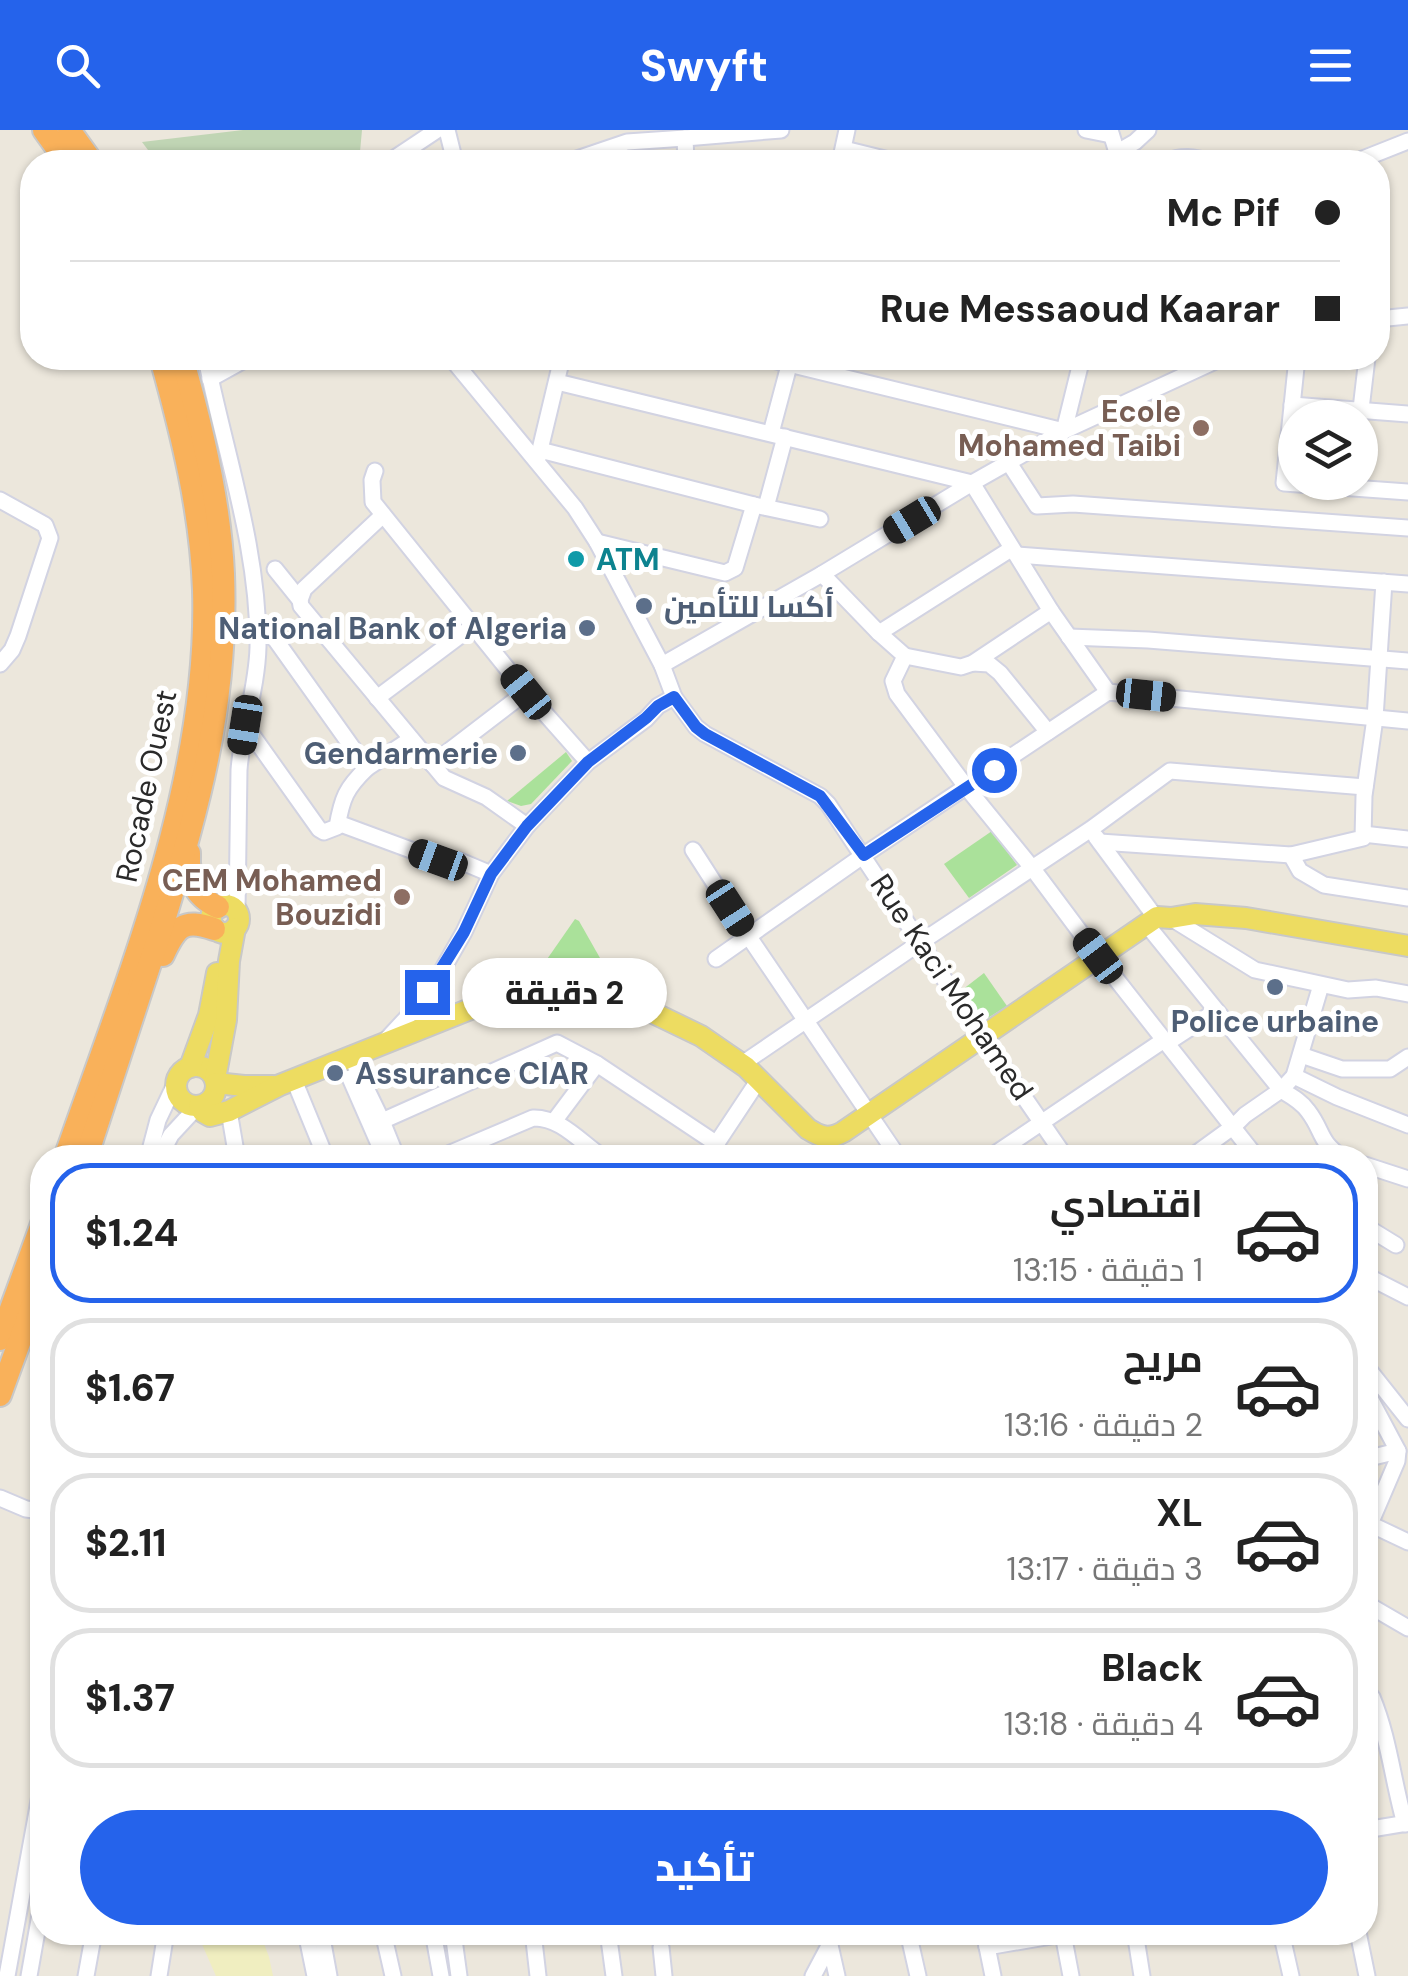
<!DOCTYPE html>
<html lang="ar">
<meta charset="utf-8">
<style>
body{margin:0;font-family:"DM Sans",Cairo,sans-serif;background:#f6f6f6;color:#222;direction:rtl;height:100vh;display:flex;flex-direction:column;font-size:38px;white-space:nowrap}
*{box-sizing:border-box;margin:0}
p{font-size:32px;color:#767676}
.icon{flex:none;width:55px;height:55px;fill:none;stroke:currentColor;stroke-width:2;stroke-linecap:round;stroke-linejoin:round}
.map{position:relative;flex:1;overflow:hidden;direction:ltr}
.sheet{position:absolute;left:30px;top:1015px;width:1348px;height:800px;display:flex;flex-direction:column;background:#fff;border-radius:40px;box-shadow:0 2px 8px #0004;direction:rtl}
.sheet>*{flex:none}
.guide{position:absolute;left:20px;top:20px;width:1370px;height:220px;border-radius:40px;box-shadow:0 2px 8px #0004;direction:rtl;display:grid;align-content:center;height:220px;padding:0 50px;background:#fff}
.fabs{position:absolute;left:1278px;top:270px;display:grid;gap:20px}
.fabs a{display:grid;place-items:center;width:100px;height:100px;border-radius:50%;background:#fff;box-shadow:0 2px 8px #0004;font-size:50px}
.end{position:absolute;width:45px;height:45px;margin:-22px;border:12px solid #2563eb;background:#fff;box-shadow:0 0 0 5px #fff}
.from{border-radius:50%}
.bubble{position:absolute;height:70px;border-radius:35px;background:#fff;box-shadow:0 2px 8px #0004;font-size:32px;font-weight:800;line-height:70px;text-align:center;direction:rtl}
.car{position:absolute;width:30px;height:60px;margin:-30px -15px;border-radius:12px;box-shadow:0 0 8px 2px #0007;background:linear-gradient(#222 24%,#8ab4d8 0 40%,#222 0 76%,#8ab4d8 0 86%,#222 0)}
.guide b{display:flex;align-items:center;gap:35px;height:95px;font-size:38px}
.guide b+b{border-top:2px solid #e0e0e0}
.guide i{width:25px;height:25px;background:#222}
ul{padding:18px 0 0;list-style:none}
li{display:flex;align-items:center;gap:30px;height:140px;margin:0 20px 15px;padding:0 30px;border:5px solid #e0e0e0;border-radius:40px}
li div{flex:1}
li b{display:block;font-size:38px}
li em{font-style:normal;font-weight:800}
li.selected{border-color:#2563eb}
li>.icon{width:90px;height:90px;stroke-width:1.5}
.primary-button{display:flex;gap:20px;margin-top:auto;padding:20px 50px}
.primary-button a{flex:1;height:115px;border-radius:60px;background:#2563eb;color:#fff;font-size:40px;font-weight:800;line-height:115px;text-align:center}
header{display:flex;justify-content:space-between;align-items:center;height:130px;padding:0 50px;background:#2563eb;color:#fff;font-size:45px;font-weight:800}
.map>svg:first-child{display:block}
</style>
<header><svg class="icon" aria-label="menu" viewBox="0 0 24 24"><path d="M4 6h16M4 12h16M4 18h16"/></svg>Swyft<svg class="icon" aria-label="search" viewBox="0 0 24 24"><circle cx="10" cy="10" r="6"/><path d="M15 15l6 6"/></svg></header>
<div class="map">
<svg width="1408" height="1846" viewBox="0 0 1408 1846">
<rect width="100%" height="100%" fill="#ece7dc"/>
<g fill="#aae19a">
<polygon points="566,622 572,631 531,674 521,676 507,671"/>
<polygon points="992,701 1017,735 969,768 944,734"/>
<polygon points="575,789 579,791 600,828 570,839 543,835"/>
<polygon points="984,843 1007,876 983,891 962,860"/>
</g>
<polygon fill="#f0eec0" points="197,1803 260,1803 269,1827 273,1846 216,1846"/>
<polygon fill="#c0d5b4" points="243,0 362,0 359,32 157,32 142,12"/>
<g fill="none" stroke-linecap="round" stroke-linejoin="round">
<defs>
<g id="minor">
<polyline points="447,0 455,32"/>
<polyline points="1086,0 1111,5"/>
<polyline points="1110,0 1119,29"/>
<polyline points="844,19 897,32"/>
<polyline points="1116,23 1135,12 1148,0"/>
<polyline points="389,32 437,0"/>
<polyline points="568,32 627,12 685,8"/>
<polyline points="686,32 685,8 781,0"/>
<polyline points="840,32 847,0"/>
<path d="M 1166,32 C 1182,25 1194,27 1211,32"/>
<polyline points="1355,32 1408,11"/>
<polyline points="1378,189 1408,186"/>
<path d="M 206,228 C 225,323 259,419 258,517 C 257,559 242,599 239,640 L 237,782"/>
<polyline points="451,228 575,378 597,412 662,535 674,567 696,597 705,604 820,666 828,674 982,906 1066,1028"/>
<polyline points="764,228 1064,301 1082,228"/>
<polyline points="1297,228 1284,353 1408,362"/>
<polyline points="210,249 248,228"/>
<polyline points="557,252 972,353 1051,481 1108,562"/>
<polyline points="1292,275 1408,284"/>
<polyline points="1361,279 1367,228"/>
<polyline points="771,303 791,228"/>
<polyline points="540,320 754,375 820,389"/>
<polyline points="538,328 562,228"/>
<polyline points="1009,333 1037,376 1073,374 1408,398"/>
<polyline points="375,341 372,350 373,372 526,562 588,632"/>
<polyline points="0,370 45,395 50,408 18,506 12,520 0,534"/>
<polyline points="766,377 785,307"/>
<polyline points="383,385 304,459 300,470 301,476 444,648 486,667 527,696"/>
<polyline points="597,412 725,443 735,438 754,375"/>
<polyline points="1017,425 1408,454"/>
<polyline points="275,439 300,470"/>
<polyline points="822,444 879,503 905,526 893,551 897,564 967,658 1033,739 1098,826 1257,1028"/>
<polyline points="257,498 275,509 367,638 411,609"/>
<polyline points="879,503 1011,419"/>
<polyline points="1069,507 1148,510 1408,531"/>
<polyline points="905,526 961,537 973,533 1051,481"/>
<polyline points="973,533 989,534 1000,543 1048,602"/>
<polyline points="662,535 822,444 972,353 1064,301 1222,228"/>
<polyline points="377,568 473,496"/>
<path d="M 245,595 L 319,699 L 324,702 L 337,697 C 342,668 346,658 367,638"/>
<polyline points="432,634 526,562"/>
<polyline points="338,693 438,730 460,731 491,744"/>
<polyline points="1363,704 1408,709"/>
<polyline points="1096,707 1156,788"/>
<polyline points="1100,712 1291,725 1363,708 1364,666 1375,588 1384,452"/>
<polyline points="693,720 749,807 899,1028"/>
<polyline points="1291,725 1300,741 1324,755 1408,768"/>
<polyline points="1171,788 1255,840 1348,860 1376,858 1408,864"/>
<path d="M 1147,795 L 1281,960 C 1291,966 1301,971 1308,981 C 1324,1002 1318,1011 1343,1028"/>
<polyline points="716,829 864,725 1108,562 1408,591"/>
<polyline points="386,910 415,879 440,844 464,802 491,744 527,696 588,632 646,589 658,576 674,567"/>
<polyline points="1167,913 1216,881"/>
<polyline points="1301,925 1342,939 1390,939 1408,927"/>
<polyline points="351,927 382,991 397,1028"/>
<polyline points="742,934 921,812 1091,699 1170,641 1365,657"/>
<polyline points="1294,946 1337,967 1408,995"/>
<polyline points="350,948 385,1028"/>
<polyline points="294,950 326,1028"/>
<polyline points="229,981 237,1028"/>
<polyline points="555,990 597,934"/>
<polyline points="382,991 557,913 597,934 717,1014"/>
<polyline points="148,1028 158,990 176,952"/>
<polyline points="159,1028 171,1005 197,977"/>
<path d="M 439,1028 L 533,988 C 561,987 581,1013 604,1028"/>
<polyline points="707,1028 758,951"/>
<polyline points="989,1028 1164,910"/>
<polyline points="1190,1028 1234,996 1245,985 1281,960 1294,946 1321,855"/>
<polyline points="1365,1035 1408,1049"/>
<polyline points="1365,1096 1396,1115"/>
<polyline points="1365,1145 1408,1167"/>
<polyline points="1365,1235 1408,1289"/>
<polyline points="1365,1259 1398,1321 1397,1331 1370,1394 1408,1412"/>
<polyline points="1365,1329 1398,1321"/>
<polyline points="0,1368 26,1379 42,1381"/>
<polyline points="1365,1473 1408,1498"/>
<path d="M 1365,1564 L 1372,1567 C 1389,1608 1393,1652 1405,1694"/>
<polyline points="1365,1700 1408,1693"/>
<polyline points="306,1802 315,1846"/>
<polyline points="321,1802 329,1846"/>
<polyline points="383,1802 393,1846"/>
<polyline points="433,1802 441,1846"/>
<polyline points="453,1802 459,1846"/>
<polyline points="533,1802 538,1846"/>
<polyline points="608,1802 614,1846"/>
<polyline points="827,1802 837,1846"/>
<polyline points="908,1802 918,1846"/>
<polyline points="984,1802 993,1846"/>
<polyline points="1135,1802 1142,1846"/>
<polyline points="1281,1802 1291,1846"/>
<polyline points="1358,1802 1367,1846"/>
<polyline points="661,1817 664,1846"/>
<polyline points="987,1817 1063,1804 1071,1846"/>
<polyline points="7,1846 42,1654"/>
<polyline points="29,1846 42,1773"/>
<polyline points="86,1846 94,1802"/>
<polyline points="159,1846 166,1802"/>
<polyline points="813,1846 830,1814"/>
</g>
<g id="major">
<circle cx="225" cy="789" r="14"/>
<circle cx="196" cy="956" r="20"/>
<polyline points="190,937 209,885 217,843"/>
<polyline points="215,949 226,890 229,831 235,798"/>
<polyline points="216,953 244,956 273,956"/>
<path d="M 199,976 L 203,982 L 210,986 L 229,981 L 280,955 L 523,858 C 550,849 581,851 608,861 L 701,906 L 727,924 L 746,937 L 808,999 C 821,1007 828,1010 843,1002 L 1157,787 L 1171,788 L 1195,784 L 1246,788 L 1408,816"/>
</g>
<g id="highway">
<polyline points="44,0 67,32"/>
<polyline points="69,0 92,32"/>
<path d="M 189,723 C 188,749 194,766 218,777"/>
<path d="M 163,825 C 176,797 183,788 214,799"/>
<path d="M 65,1028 C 127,850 210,650 204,460 C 201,380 182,304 161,228"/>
<path d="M 86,1028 C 111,953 136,878 160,803 C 198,681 228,574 223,444 C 220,372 202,297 182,228"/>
<polyline points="0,1209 42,1094"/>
<polyline points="0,1265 42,1150"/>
</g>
</defs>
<use href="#minor" stroke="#d2d3e2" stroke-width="19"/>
<use href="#major" stroke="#c8c8c8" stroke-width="24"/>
<use href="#highway" stroke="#c8c8c8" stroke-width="26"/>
<use href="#minor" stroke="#fff" stroke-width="15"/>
<use href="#major" stroke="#eddc61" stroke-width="20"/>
<use href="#highway" stroke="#f9b15a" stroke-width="22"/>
</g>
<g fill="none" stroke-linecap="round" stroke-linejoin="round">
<polyline stroke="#2563eb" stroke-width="12" points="427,862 464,802 491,744 527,696 588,632 646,588 658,576 674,567 696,597 705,604 820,666 864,725 994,640"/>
</g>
<g fill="#8d6e63" stroke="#fff" stroke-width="4">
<circle cx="1201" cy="298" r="10"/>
<circle cx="402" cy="767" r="10"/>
</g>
<circle fill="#0f9aa8" stroke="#fff" stroke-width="4" cx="576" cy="429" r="10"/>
<g fill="#5c6f8a" stroke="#fff" stroke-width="4">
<circle cx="644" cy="476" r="10"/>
<circle cx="587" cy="498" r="10"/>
<circle cx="518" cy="623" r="10"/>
<circle cx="1275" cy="857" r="10"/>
<circle cx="335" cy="943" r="10"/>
</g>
<g text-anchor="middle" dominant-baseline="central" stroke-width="10" stroke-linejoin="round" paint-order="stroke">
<g font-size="30" font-weight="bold" fill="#785e54" stroke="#fff" text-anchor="end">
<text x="1181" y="281">Ecole<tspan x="1181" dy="34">Mohamed Taibi</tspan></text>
<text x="382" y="750">CEM Mohamed<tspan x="382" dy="34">Bouzidi</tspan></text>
</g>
<g font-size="30" font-weight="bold" fill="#0d838f" stroke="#fff" text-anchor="start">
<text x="596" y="429">ATM</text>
</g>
<g font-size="30" font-weight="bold" fill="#4e5e75" stroke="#fff" text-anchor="start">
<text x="664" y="476">أكسا للتأمين</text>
<text x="567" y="498" text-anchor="end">National Bank of Algeria</text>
<text x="498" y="623" text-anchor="end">Gendarmerie</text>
<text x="1275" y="891" text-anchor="middle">Police urbaine</text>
<text x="355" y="943">Assurance CIAR</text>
</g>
<g font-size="30" fill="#2a2a2a" stroke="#fff">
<text transform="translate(146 656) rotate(-78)">Rocade Ouest</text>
<text transform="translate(952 857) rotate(56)">Rue Kaci Mohamed</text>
</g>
</g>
</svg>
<div class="fabs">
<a><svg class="icon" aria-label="layers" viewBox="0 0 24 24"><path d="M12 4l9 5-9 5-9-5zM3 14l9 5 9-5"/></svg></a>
</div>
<i class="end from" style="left:994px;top:640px"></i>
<i class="end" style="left:427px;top:862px"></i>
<div class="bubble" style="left:462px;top:828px;width:205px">2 دقيقة</div>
<i class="car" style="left:912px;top:390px;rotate:239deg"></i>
<i class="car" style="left:526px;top:562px;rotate:321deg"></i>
<i class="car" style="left:1146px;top:565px;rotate:96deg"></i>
<i class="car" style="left:245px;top:595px;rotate:189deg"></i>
<i class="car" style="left:438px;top:730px;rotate:290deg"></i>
<i class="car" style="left:730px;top:778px;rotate:147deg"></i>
<i class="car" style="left:1098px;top:826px;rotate:323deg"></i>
<div class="guide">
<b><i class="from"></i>Mc Pif</b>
<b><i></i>Rue Messaoud Kaarar</b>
</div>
<section class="sheet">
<ul>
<li class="selected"><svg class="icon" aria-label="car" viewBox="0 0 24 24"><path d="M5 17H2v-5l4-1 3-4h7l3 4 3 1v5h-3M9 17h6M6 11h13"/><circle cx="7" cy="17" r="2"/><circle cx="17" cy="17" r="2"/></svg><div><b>اقتصادي</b><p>1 دقيقة · 13:15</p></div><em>$1.24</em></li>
<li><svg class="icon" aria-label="car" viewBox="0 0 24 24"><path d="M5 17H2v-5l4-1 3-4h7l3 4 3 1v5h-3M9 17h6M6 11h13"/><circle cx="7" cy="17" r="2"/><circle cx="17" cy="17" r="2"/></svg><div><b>مريح</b><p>2 دقيقة · 13:16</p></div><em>$1.67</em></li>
<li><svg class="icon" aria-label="car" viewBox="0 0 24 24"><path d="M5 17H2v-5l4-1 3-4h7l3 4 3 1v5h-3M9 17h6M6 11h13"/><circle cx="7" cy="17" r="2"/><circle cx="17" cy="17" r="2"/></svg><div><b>XL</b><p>3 دقيقة · 13:17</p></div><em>$2.11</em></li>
<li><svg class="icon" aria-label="car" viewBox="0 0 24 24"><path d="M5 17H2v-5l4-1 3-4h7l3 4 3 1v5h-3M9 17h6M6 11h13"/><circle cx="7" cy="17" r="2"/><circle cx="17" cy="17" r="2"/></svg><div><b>Black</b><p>4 دقيقة · 13:18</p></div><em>$1.37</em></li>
</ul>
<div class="primary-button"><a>تأكيد</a></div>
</section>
</div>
